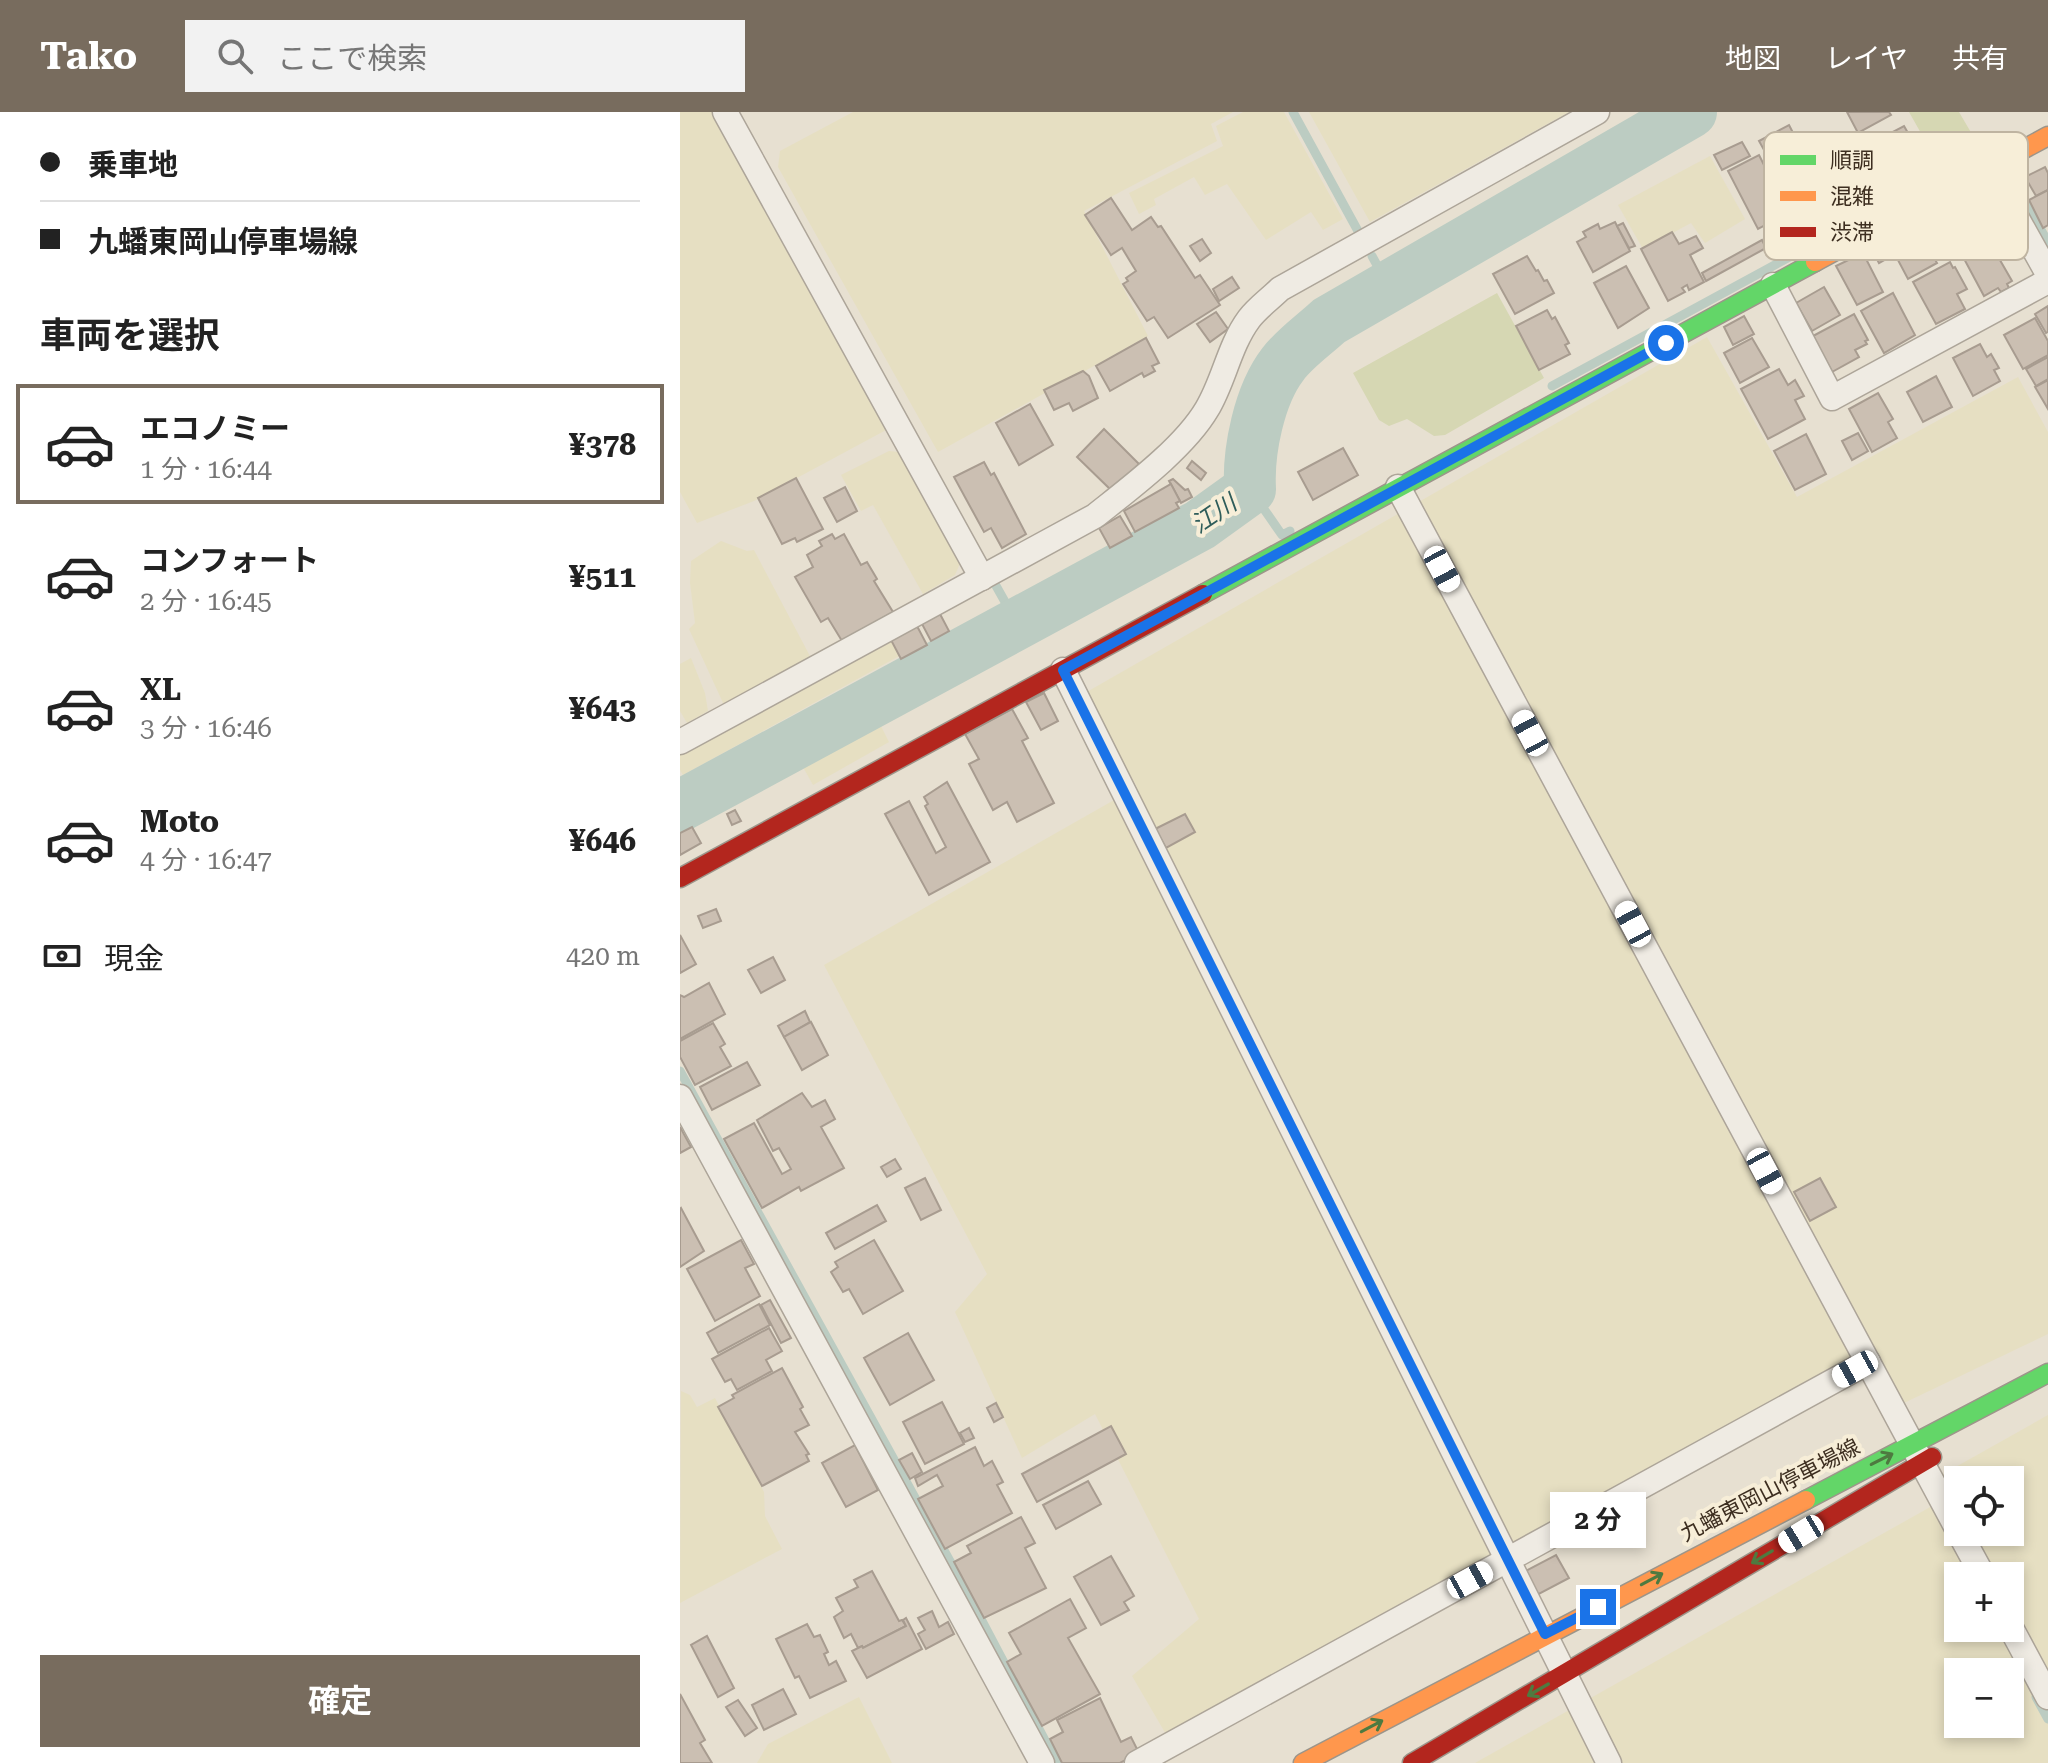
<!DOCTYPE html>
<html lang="ja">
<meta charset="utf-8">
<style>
body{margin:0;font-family:"Roboto Serif","Noto Sans JP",serif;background:#f2f2f2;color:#222;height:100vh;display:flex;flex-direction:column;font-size:30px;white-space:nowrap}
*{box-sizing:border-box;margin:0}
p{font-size:26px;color:#767676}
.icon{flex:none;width:44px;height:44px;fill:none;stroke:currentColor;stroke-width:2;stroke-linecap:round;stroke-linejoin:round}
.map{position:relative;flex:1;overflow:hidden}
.details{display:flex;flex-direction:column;background:#fff;width:680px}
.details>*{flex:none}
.banner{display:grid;align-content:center;height:176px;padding:0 40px;background:#fff}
.tools{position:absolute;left:1264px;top:1354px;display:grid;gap:16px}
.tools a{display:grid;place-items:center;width:80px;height:80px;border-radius:0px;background:#fff;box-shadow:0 4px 12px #0003;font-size:40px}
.end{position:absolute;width:36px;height:36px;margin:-18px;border:10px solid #1a73e8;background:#fff;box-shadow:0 0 0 4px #fff}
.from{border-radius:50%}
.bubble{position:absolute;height:56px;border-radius:0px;background:#fff;box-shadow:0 4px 12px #0003;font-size:26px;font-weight:700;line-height:56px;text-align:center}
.car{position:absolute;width:24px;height:48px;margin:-24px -12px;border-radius:10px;box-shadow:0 0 6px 2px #0007;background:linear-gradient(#fff 24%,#345 0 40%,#fff 0 76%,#345 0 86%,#fff 0)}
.banner b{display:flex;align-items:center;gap:28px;height:76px;font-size:30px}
.banner b+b{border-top:2px solid #e0e0e0}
.banner i{width:20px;height:20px;background:#222}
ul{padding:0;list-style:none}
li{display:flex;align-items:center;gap:24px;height:120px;margin:0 16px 12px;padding:0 24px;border:4px solid transparent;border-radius:0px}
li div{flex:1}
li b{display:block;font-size:30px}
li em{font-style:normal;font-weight:700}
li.on{border-color:#786c5e}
li>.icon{width:72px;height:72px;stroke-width:1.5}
h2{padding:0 40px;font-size:36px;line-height:96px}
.pay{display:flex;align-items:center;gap:20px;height:88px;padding:0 40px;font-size:30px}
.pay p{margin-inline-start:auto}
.cta{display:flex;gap:16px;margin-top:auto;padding:16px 40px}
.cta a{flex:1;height:92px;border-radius:0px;background:#786c5e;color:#fff;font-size:32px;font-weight:700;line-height:92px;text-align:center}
header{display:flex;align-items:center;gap:48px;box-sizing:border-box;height:112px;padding:0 40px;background:#786c5e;color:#fff}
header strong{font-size:38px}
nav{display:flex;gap:44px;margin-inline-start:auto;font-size:28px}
.search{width:560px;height:72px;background:#f2f2f2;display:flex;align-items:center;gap:20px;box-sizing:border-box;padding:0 28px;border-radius:0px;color:#767676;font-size:30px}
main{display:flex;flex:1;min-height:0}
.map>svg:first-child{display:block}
</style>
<header>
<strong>Tako</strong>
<div class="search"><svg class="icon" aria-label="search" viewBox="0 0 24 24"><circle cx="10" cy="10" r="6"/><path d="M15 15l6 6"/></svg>ここで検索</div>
<nav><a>地図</a><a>レイヤ</a><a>共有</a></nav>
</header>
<main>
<section class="details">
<div class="banner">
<b><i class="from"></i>乗車地</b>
<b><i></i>九蟠東岡山停車場線</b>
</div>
<h2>車両を選択</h2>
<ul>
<li class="on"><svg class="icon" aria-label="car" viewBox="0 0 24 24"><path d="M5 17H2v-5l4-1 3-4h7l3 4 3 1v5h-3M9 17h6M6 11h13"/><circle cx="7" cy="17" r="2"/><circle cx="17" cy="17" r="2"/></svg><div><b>エコノミー</b><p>1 分 · 16:44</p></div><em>¥378</em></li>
<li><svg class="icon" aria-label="car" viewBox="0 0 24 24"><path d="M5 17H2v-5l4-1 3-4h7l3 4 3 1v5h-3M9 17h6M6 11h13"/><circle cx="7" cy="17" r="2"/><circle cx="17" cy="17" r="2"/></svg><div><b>コンフォート</b><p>2 分 · 16:45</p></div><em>¥511</em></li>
<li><svg class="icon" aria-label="car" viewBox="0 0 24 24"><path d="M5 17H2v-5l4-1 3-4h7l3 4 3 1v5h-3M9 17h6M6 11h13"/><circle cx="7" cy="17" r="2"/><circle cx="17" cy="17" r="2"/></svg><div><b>XL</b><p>3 分 · 16:46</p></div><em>¥643</em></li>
<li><svg class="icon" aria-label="car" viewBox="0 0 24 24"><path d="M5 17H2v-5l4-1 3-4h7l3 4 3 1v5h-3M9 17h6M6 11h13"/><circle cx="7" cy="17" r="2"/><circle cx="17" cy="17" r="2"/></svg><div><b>Moto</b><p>4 分 · 16:47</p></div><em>¥646</em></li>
</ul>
<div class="pay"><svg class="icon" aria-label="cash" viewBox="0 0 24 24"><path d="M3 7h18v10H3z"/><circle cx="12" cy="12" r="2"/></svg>現金<p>420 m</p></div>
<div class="cta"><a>確定</a></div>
</section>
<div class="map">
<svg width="1368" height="1651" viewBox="0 0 1368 1651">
<rect width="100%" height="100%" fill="#e7e0d1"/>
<g fill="#e6dfc2" fill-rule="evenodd">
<polygon points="0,0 33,0 208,317 74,389 17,411 0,380"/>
<polygon points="173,0 553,0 531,12 537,29 404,99 468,224 258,340 98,55 100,39"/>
<polygon points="563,0 604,0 663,107 643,118 631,100 586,128 547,72 525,83 514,65 474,87 476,93 459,102 449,81 543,34 536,14"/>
<polygon points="629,0 889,0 690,110"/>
<polygon points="1030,44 1065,107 1025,131 1011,111 963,137 938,93"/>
<polygon points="1027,225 1117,385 1338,265 1368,320 1368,1222 1224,1291 1194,1240 487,1624 452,1564 519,1507 415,1302 342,1346 275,1200 307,1162 144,853 457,675 405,581"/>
<polygon points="209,339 219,340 281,449 275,463 243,482 193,393 181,399 161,363"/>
<polygon points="41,429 67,439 74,438 131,546 44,593 9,517 15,511 10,471 11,449"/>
<polygon points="212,526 221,543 3,663 0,658 0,640"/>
<polygon points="11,546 25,581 28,599 7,611 0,599 0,552"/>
<polygon points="200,612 209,630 133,673 123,655"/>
<polygon points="1,1279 10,1283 17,1295 35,1286 84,1380 85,1404 102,1437 0,1491"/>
<path d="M 1368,1303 L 1368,1651 L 795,1651 L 1252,1394 L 1256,1366 ZM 1278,1368 L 1330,1368 L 1330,1420 L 1278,1420 ZM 1278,1464 L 1330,1464 L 1330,1516 L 1278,1516 ZM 1278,1560 L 1330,1560 L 1330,1612 L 1278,1612 Z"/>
<polygon points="179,1585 212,1651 77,1651 88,1632"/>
</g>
<g fill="#d6d7b3">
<polygon points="1229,0 1279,0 1296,29 1284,36 1263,24 1246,30"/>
<polygon points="817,181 864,266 765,323 754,324 727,307 709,314 699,308 673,261"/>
</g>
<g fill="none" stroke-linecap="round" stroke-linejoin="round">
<g stroke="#bcccc2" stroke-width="9">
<polyline points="613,0 678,119"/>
<polyline points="1333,70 1368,130"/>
<polyline points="692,144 709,175"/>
<polyline points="872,274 1312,35"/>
<polyline points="570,377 602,423 610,419"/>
<polyline points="315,472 338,513"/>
<polyline points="0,959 282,1471 377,1651"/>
<polyline points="1356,1585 1368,1607"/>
</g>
<path stroke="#bcccc2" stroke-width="52" d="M 0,694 L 520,413 L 570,377 C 568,339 579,283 603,252 C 615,236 634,223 649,209 L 1011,0"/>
</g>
<g fill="#cbbfb2" stroke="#a89c90" stroke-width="2">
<polygon points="1167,0 1209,0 1211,3 1178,21"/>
<polygon points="1109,13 1128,50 1099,65 1079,29"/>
<polygon points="1224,14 1244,49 1208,69 1188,33"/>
<polygon points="1062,30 1070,44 1042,58 1034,43"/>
<polygon points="1079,43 1108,101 1078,117 1048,59"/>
<polygon points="1365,55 1368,61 1368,78 1356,84 1345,65"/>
<polygon points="1368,78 1368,113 1363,116 1349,88"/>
<polygon points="431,86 452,118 471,105 478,115 481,114 515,166 520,163 540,193 488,226 474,205 467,209 443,172 448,169 446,166 456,159 442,136 431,143 405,103"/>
<polygon points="935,110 950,139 913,160 897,130 906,125 903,120 918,112 920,117"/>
<polygon points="943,111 955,134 949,136 937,114"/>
<polygon points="1238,117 1257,151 1228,167 1210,133"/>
<polygon points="992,120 999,132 1016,124 1023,136 1010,143 1024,170 1009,178 1007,173 1002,176 1005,180 988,189 961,137"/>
<polygon points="1204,126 1213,143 1199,151 1190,134"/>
<polygon points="522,127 531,141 520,149 510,134"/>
<polygon points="1082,128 1086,136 1026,169 1022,161"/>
<polygon points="1309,129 1332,169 1327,172 1329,176 1321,180 1318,176 1304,184 1282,143"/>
<polygon points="1183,141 1203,180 1177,193 1156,154"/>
<polygon points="847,144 856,159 858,158 864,169 867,168 874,181 835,202 813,162"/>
<polygon points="1270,150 1273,156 1275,155 1287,177 1277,182 1285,197 1256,212 1233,170"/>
<polygon points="946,154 969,196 938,216 914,171"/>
<polygon points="552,165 559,176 539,189 533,177"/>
<polygon points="1144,175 1160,203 1132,219 1116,191"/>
<polygon points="1213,181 1235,223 1204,241 1181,199"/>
<polygon points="1368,194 1368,220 1366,221 1355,202"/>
<polygon points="867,198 872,207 875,205 889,231 885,233 890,242 859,258 836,214"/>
<polygon points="536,200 548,217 530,230 517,212"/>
<polygon points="1174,202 1188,228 1185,229 1187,232 1175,238 1179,245 1152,260 1133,224"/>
<polygon points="1064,204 1074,222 1053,233 1044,215"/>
<polygon points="1355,206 1368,229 1368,243 1343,257 1324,223"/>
<polygon points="466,226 479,251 472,254 475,259 464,265 462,261 430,279 416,254"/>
<polygon points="1072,226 1089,255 1060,271 1044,241"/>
<polygon points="1300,232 1307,245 1311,242 1319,256 1314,258 1320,269 1293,284 1273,246"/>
<polygon points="1368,245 1368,267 1356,274 1346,257"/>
<polygon points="1099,257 1108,273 1115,268 1124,284 1115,288 1125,307 1088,327 1061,277"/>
<polygon points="403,259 409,264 418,286 393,299 389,291 374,298 364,278"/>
<polygon points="1256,264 1272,295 1243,310 1227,280"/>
<polygon points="1368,268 1368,297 1355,275"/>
<polygon points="1198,281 1213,307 1208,310 1217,326 1192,340 1169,297"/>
<polygon points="350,292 373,333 339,353 316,311"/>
<polygon points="424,317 459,352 432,379 397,345"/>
<polygon points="1178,321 1188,339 1172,348 1162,329"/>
<polygon points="1126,322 1146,362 1115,378 1094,339"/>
<polygon points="663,336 678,363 633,388 618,360"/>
<polygon points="512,349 526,361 521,368 507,356"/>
<polygon points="304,350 311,363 314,361 346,422 322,436 311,416 304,420 274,365"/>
<polygon points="116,366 143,417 117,430 115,426 102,432 78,386"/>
<polygon points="493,367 505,378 508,377 512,385 501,391 489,369"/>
<polygon points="491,372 500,389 496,391 499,396 455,420 444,399"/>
<polygon points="165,375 177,399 157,410 144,386"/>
<polygon points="440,404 452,424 430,436 419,416"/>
<polygon points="152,422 155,427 164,422 181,453 187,450 197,467 194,469 213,500 162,529 148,506 141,510 115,465 133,455 127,443 142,434 139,429"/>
<polygon points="260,502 269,519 251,529 242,512"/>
<polygon points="237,514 247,533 221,547 211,528"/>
<polygon points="364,581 378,609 361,618 346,590"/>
<polygon points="332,597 348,626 342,629 374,691 337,710 327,690 313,698 289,652 299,647 285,622"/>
<polygon points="267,670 310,750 249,783 205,702 229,689 256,741 266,735 245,694 248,692 244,685"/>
<polygon points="55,698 61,709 52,713 47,702"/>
<polygon points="505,702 515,720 486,736 475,717"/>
<polygon points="12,715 21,731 0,743 0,721"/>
<polygon points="36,797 41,809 23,816 18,804"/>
<polygon points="0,823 16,852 0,861"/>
<polygon points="93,845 105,868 81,881 68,858"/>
<polygon points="29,871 45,902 0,927 0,883 4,885"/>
<polygon points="125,899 130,910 104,925 98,914"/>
<polygon points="131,910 148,943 122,958 104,925"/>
<polygon points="33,911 45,932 40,935 51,954 15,973 0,945 0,929"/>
<polygon points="67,950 80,973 32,998 20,975"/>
<polygon points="122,981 132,995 145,988 155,1007 141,1015 164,1056 121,1079 119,1075 82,1096 44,1027 74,1011 102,1062 111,1057 99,1036 93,1039 77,1008"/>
<polygon points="0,1015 11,1035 0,1041"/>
<polygon points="215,1047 221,1057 207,1065 201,1055"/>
<polygon points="245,1066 261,1098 241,1108 225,1076"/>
<polygon points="1140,1066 1156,1095 1130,1109 1114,1080"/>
<polygon points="197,1093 206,1109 155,1137 146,1121"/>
<polygon points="1,1096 24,1139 0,1155 0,1097"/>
<polygon points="61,1128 74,1152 65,1156 80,1184 35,1209 7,1157"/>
<polygon points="194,1128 223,1179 183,1202 169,1177 163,1180 151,1160 158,1155 155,1150"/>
<polygon points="90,1188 111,1226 101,1231 81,1193"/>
<polygon points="79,1192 90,1213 38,1241 27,1221"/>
<polygon points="89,1216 102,1239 86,1248 92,1259 57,1278 51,1267 45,1270 32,1247"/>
<polygon points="228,1221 254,1268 210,1293 184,1246"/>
<polygon points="102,1256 123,1295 120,1297 129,1313 115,1320 129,1342 126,1343 129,1349 82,1374 38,1295 54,1286 52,1283"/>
<polygon points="262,1290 284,1332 245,1352 223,1310"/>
<polygon points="316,1291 323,1305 314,1310 307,1296"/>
<polygon points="431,1314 446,1342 357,1390 342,1362"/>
<polygon points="289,1316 294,1326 285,1330 280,1321"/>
<polygon points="175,1333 198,1378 166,1395 142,1351"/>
<polygon points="295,1335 304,1354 312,1349 323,1370 317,1373 332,1401 265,1437 238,1387 263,1374 257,1363 238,1374 235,1366"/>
<polygon points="232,1341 242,1360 230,1367 219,1348"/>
<polygon points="408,1369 421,1392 376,1417 363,1393"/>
<polygon points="341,1405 355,1431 345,1436 366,1476 304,1506 274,1450 291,1441 287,1434"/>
<polygon points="876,1443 889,1466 855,1484 842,1461"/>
<polygon points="431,1444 454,1484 444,1490 449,1498 421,1513 394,1465"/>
<polygon points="192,1459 219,1509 222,1508 226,1514 183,1536 182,1534 178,1536 171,1522 164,1526 154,1505 163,1499 156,1486 178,1475 174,1468"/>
<polygon points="390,1487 406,1516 388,1526 420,1582 362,1614 327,1550 341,1542 329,1521"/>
<polygon points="252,1499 259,1515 268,1510 274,1522 246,1537 238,1522 245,1518 238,1506"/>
<polygon points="226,1506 242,1537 187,1566 172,1539 182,1534 183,1536 226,1514 223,1508"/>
<polygon points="127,1512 134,1525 140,1523 148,1540 144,1542 149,1553 156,1549 166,1569 130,1586 119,1564 115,1566 96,1527"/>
<polygon points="27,1524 54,1576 38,1585 11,1533"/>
<polygon points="103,1577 116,1602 84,1618 72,1593"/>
<polygon points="0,1582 25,1628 20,1631 32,1651 0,1651"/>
<polygon points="420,1586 441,1630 451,1625 459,1641 440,1651 382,1651 370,1627 383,1620 377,1608"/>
<polygon points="58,1588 77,1616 65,1624 46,1595"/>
</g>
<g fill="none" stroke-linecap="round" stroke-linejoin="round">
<defs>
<g id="street">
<polyline points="45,0 302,466"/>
<polyline points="1309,56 1368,162"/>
<polyline points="1093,173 1152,286 1368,169"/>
<polyline points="718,375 1278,1418"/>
<polyline points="383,558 929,1651"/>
<path d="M 0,630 L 415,404 C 450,376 504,336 527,297 C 544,269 549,234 569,207 C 577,196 590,187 600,177 L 917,0"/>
<polyline points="0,985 362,1651"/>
<polyline points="1279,1420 1303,1464"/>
<polyline points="1330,1514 1368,1585"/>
<polyline points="457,1651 1188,1250"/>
</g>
<g id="fast">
<polyline points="523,482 1135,150"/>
<polyline points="1126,1388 1368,1261"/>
</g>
<g id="slow">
<polyline points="1135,150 1368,24"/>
<polyline points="623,1651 1126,1388"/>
</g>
<g id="jam">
<polyline points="0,766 523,482"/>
<polyline points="732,1651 1252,1345"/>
</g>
</defs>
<use href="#street" stroke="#ada599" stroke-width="27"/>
<use href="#fast" stroke="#9c958a" stroke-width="21"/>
<use href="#slow" stroke="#9c958a" stroke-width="21"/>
<use href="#jam" stroke="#9c958a" stroke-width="21"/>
<use href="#street" stroke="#efebe3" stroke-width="24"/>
<use href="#fast" stroke="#63d668" stroke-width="18"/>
<use href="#slow" stroke="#ff974d" stroke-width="18"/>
<use href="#jam" stroke="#b3261e" stroke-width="18"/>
</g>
<defs><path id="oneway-shaft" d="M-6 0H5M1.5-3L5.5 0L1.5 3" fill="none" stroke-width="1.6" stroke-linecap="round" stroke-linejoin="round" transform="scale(2)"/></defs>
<g stroke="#4e7a40">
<use href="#oneway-shaft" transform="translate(1202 1347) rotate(-27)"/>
<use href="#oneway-shaft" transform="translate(1082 1445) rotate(149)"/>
<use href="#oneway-shaft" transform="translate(972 1467) rotate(-28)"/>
<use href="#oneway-shaft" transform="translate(858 1578) rotate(150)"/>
<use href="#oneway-shaft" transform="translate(692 1614) rotate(-28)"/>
</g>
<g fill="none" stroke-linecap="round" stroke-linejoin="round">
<polyline stroke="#1a73e8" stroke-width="10" points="918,1495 865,1522 383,558 986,231"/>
</g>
<g text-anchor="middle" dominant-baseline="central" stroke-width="8" stroke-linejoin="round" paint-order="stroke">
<g font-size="22" fill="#3d2e20" stroke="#f7eed8">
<text transform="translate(1090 1378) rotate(-27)">九蟠東岡山停車場線</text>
</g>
<g font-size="24" font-style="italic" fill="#2f5d5a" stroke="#f7eed8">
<text transform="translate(534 402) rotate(-34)">江川</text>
</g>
</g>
<rect x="1084" y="20" width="264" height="128" rx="12" fill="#f7eed8" stroke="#bfb4a1" stroke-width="2"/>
<rect x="1100" y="43" width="36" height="10" fill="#63d668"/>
<rect x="1100" y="79" width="36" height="10" fill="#ff974d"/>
<rect x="1100" y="115" width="36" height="10" fill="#b3261e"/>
<g font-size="22" fill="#3d2e20">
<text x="1150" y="56">順調</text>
<text x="1150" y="92">混雑</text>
<text x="1150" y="128">渋滞</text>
</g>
</svg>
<div class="tools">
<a><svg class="icon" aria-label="locate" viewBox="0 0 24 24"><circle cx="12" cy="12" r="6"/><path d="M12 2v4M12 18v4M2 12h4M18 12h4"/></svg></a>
<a>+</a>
<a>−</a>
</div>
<i class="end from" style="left:986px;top:231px"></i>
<i class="end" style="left:918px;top:1495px"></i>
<div class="bubble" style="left:870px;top:1380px;width:96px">2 分</div>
<i class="car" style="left:762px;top:457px;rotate:152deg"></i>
<i class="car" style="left:850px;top:621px;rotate:332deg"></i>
<i class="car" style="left:953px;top:812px;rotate:332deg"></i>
<i class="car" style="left:1085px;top:1059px;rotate:152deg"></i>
<i class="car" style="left:1175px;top:1257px;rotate:241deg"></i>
<i class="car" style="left:1121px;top:1422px;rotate:239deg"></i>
<i class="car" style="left:790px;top:1468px;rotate:61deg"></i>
</div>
</main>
